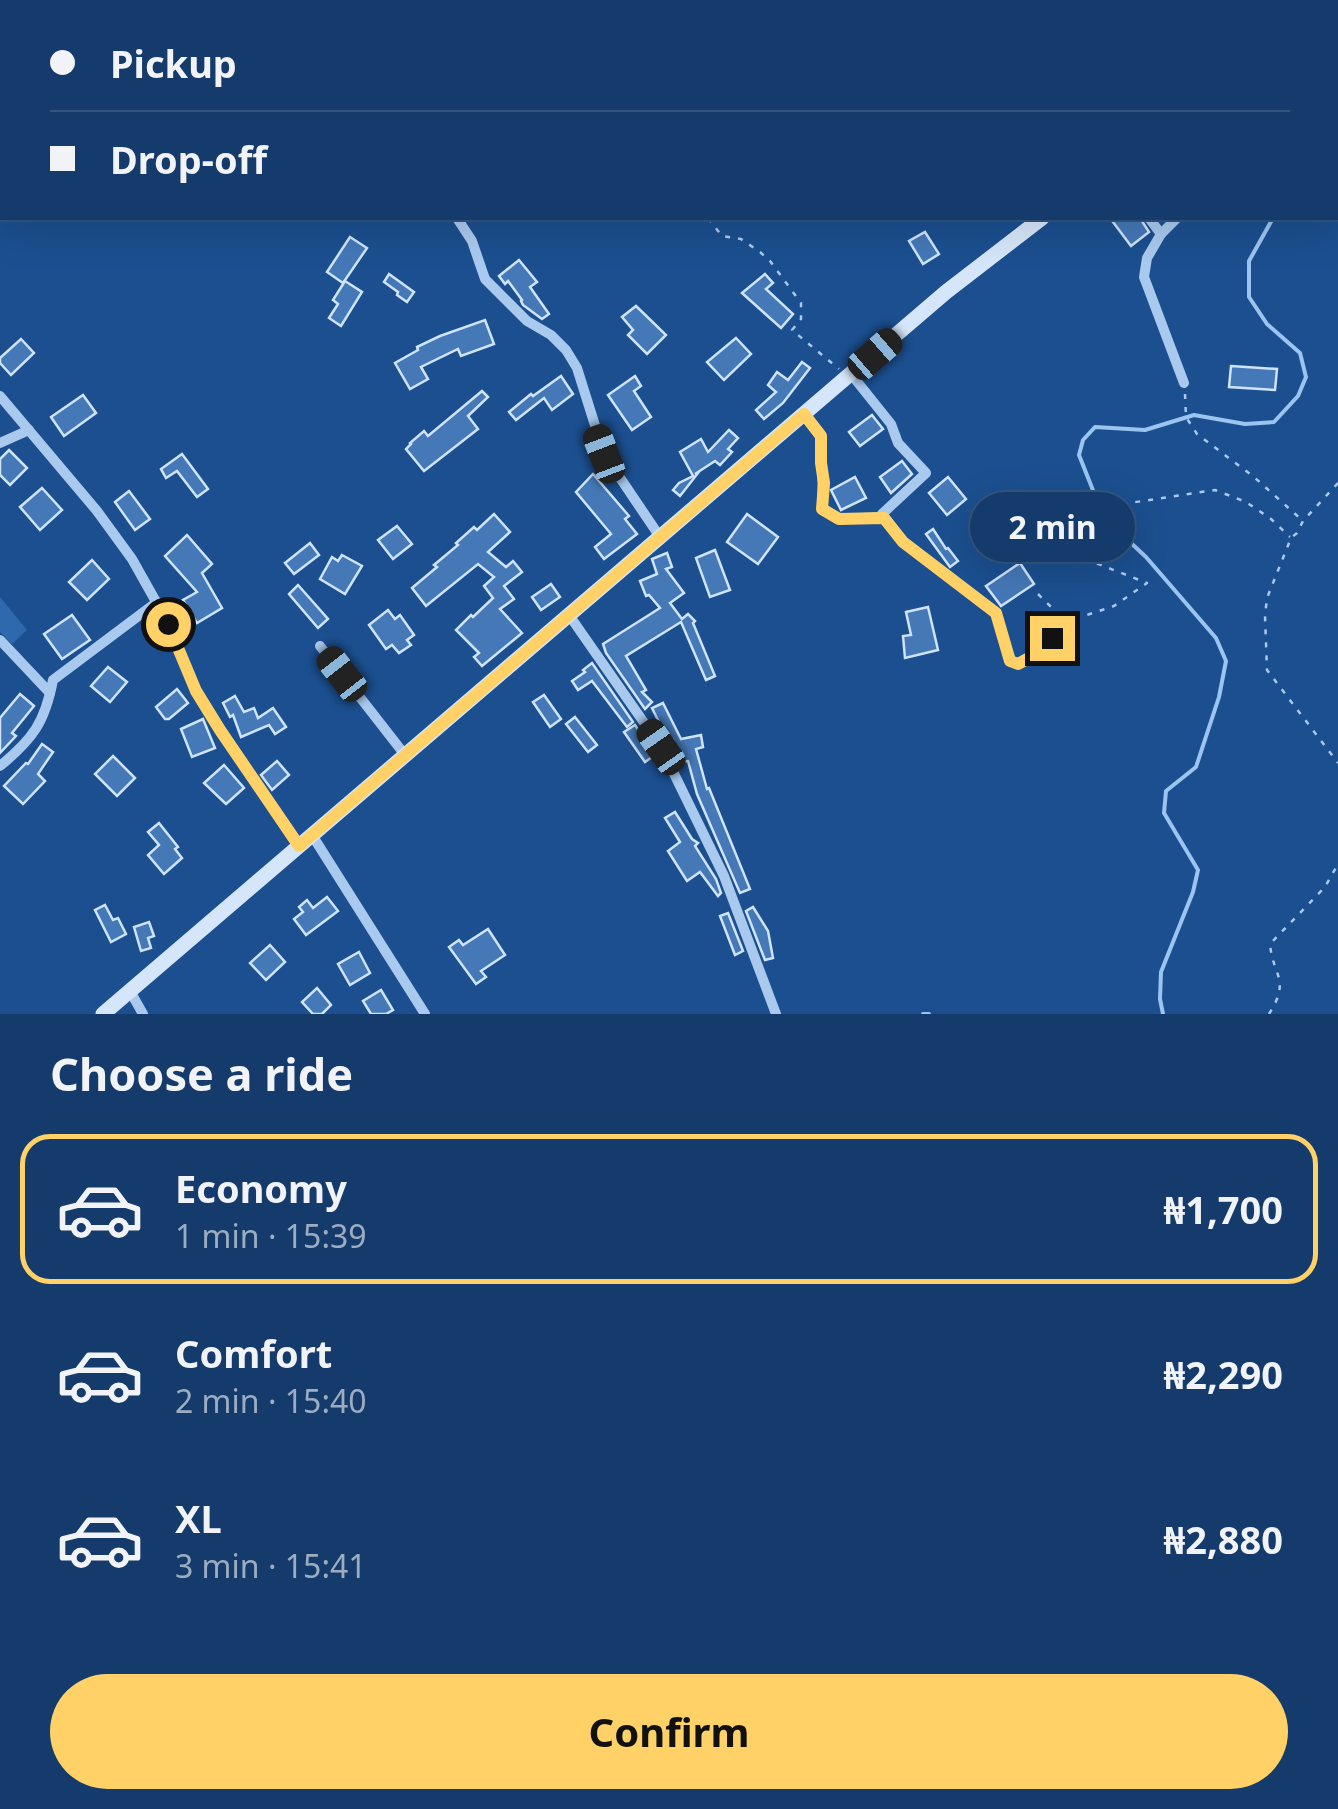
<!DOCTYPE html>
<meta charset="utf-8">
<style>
body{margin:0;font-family:"Noto Sans",sans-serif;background:#214673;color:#f1f3f6;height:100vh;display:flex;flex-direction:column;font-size:38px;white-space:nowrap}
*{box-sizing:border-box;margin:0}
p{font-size:32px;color:#9dadc1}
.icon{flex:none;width:55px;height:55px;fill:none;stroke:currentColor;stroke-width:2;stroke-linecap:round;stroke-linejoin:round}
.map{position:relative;height:1014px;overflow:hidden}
.panel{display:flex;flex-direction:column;background:#143b6b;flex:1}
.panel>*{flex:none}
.top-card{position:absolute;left:0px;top:0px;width:1340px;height:220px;box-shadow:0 10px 40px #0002,0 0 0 2px #33557e;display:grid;align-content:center;height:220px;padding:0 50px;background:#143b6b}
.end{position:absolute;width:45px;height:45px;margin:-22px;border:12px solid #ffd166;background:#111;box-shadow:0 0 0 5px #111}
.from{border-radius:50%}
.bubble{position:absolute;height:70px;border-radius:35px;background:#143b6b;box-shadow:0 10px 40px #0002,0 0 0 2px #33557e;font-size:32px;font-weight:700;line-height:70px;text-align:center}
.car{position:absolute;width:30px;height:60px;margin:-30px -15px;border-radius:12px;box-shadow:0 0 8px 2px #0007;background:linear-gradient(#222 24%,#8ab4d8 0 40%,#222 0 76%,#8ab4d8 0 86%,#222 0)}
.top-card b{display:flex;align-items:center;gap:35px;height:95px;font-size:38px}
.top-card b+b{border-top:2px solid #33557e}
.top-card i{width:25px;height:25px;background:#f1f3f6}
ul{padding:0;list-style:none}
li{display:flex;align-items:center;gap:30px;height:150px;margin:0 20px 15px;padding:0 30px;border:5px solid transparent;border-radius:30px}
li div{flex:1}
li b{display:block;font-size:38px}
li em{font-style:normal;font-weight:700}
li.on{border-color:#ffd166}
li>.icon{width:90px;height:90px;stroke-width:1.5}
h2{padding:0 50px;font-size:45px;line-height:120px}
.action{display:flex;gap:20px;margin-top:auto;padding:20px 50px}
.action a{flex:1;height:115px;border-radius:60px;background:#ffd166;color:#111;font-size:40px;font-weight:700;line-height:115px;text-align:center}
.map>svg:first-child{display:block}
</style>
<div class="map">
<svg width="1338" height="1014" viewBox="0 0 1338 1014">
<rect width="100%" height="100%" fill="#1b4f8f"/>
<polygon fill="#2e69ad" points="0,597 27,630 12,644 0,632"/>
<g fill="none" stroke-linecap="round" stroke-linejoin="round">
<g stroke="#9cc4f0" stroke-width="4">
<polyline points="1338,192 1338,191"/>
<polyline points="923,1014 929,1014"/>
<polyline points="1163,1014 1160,999 1161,972 1193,892 1198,870 1164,813 1166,791 1196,767 1219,697 1226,661 1216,638 1146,557 1104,518 1079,455 1083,440 1095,427 1145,430 1194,415 1245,424 1274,422 1298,396 1306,377 1300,353 1267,324 1249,297 1249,261 1273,218"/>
</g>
</g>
<g fill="#4478b7" stroke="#cfe3fa" stroke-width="2.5">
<polygon points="1110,218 1140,218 1149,232 1131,246"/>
<polygon points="925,232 939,254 923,264 909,241"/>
<polygon points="350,237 367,248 343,283 327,272"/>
<polygon points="519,260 537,282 530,287 549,314 542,319 523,305 521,301 522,300 508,281 505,284 499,276"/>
<polygon points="389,274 414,292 407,302 397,295 398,292 384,282"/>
<polygon points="765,274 773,283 766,289 793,314 781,328 742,293"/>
<polygon points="345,281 362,292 341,326 329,318 338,304 333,300"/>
<polygon points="636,306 666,335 647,354 628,335 633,330 622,317"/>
<polygon points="485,320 494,344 461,356 458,349 421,367 428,379 410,389 395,363 418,350 417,347 440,336"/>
<polygon points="736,338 751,354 724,380 707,362"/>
<polygon points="21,339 34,353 11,375 0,363 0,358"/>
<polygon points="802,362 810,368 783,403 764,419 756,410 776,392 768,385 777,372 788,380"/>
<polygon points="1231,366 1277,369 1275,390 1229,387"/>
<polygon points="561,376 573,394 552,410 544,398 516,420 509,412 531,394 533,396"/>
<polygon points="635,376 641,386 634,391 651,417 632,430 608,395"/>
<polygon points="482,391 488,397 468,416 478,429 424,471 406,449 411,444 410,443 424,431 428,436"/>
<polygon points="83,395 96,413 64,436 51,417"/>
<polygon points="872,415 883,429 860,446 849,432"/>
<polygon points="729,430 738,438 728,449 732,452 720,465 715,461 695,474 698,473 680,496 673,490 679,483 693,476 680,452 701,439 708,452"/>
<polygon points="9,450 27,468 10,485 0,475 0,459"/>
<polygon points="182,454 208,489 197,497 177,471 166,478 161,469"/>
<polygon points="902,461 912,474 891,493 880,477"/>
<polygon points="593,474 629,516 625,519 637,534 604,559 595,547 611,534 576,492"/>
<polygon points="855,477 866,498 841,510 831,490"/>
<polygon points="948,477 966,499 947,515 929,493"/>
<polygon points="42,488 62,510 40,530 20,507"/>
<polygon points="129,491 150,519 135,530 115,502"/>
<polygon points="494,514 510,532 488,552 506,567 513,561 522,572 504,586 514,599 500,609 522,633 482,666 474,657 479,653 456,630 471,615 473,617 493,598 484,586 494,577 478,564 426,606 412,588 437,567 434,565 458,545 456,543 474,527 477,530"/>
<polygon points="747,514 778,537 758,564 727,542"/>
<polygon points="397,526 412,544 393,559 378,540"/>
<polygon points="933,529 946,549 948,548 958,561 950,567 926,534"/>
<polygon points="187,535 212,564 202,573 222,608 197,623 183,600 197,592 165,556"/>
<polygon points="310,543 319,555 294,574 285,563"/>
<polygon points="715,550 730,590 710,597 696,558"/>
<polygon points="667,553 672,567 666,569 684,593 670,603 682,619 688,614 695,621 693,623 715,676 706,680 681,622 626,656 646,690 642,692 652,702 645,709 606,653 603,644 660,608 649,595 646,596 640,581 657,574 652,559"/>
<polygon points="342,555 362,566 345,594 320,579 332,557 338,561"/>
<polygon points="92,560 109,579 87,600 69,582"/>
<polygon points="1020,563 1034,584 1001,606 986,586"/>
<polygon points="551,584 560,597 541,610 532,597"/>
<polygon points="298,585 328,619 318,628 289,594"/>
<polygon points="928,607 938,650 905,658 903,636 911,635 906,612"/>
<polygon points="388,610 395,619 400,615 414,635 407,640 411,645 399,653 392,645 386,649 369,625"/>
<polygon points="72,615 90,640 62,659 44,634"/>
<polygon points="592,663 633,722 627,727 592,681 578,690 572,681 585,672 583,670"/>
<polygon points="108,667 127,682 110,702 91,686"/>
<polygon points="177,689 188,703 169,719 165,719 156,707"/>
<polygon points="20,694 34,706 12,733 16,736 0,753 0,718"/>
<polygon points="544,695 561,719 550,727 533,702"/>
<polygon points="235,696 244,712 254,708 258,718 273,708 286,727 275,734 269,725 241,737 233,715 230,717 223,703"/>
<polygon points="663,703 681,739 701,735 703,747 696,749 707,789 709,788 750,889 740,893 697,794 688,761 679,762 673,740 669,742 652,708"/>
<polygon points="575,717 597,745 588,752 566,724"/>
<polygon points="203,719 215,748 192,757 181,729"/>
<polygon points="635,725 655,755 645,762 624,732"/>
<polygon points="42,744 53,752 38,774 45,781 23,804 4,786 26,763 28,764"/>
<polygon points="113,756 135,778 117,796 95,774"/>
<polygon points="277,761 289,775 272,790 261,775"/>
<polygon points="224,765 244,788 226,804 204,783"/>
<polygon points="675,812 692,839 698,843 695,846 716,879 721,893 718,896 700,872 687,881 668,851 680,842 665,818"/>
<polygon points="159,823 178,847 175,849 182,858 164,874 148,855 159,845 148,832"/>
<polygon points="327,897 338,911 306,935 294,919 303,912 299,907 307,900 313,908"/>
<polygon points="105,905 113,920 118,918 126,934 111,942 95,910"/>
<polygon points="753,907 768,931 773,958 765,960 746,911"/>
<polygon points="728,913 743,951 735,955 720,916"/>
<polygon points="149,922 154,936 148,938 151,948 141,951 134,927"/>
<polygon points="488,929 505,955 481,971 486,977 476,984 449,947 459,940 463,945"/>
<polygon points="270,945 285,962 266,980 250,963"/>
<polygon points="359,952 370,973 350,985 338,964"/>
<polygon points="317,988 331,1005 322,1014 313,1014 302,1002"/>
<polygon points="381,990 393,1010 386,1014 371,1014 363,1001"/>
</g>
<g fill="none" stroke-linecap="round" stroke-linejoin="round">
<g stroke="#a9c9ee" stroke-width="2.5" stroke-dasharray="5 8" stroke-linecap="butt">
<polyline points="604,0 606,2"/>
<polyline points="708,218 722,236 741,239 760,252 770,261 801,303 801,319 792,330 839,369"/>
<polyline points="1185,394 1186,417 1197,434 1254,477 1303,521"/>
<polyline points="1338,483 1303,521 1297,533 1291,538 1267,598 1265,616 1267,670 1338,763"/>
<polyline points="1112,512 1123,504 1215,490 1246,502 1271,519 1290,537"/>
<polyline points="1038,594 1057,613"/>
<polyline points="1075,619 1114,606 1147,583 1088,560 1097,533"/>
<path d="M 1269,1014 C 1291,979 1273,977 1270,944 L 1325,887 L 1338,864"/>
</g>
<g stroke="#a9c9ee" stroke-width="10">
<polyline points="186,0 189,2"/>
<polyline points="992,0 994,2"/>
<polyline points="457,218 472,241 485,279 527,321 551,335 566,350 577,368 604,454 660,537"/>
<polyline points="1149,218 1161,234"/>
<polyline points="1177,218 1161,234 1147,258 1144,277 1184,383"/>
<polyline points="851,374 891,424 898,443 926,473 882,514 903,542 996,613 1010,661 1018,664 1038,653 1066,622"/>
<polyline points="0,396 97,511 132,559 168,623 196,691 220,730 299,846"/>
<path d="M 804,414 L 821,435 C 821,460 824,484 822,509 L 839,519 L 884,517"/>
<polyline points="0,443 29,430"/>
<polyline points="569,615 661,747 724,876 776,1014"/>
<polyline points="0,640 50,693"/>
<polyline points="320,646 405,755"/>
<path d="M 0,766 C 33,739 45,722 53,680 L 157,602"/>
<polyline points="312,835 425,1014"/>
<polyline points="130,991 143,1014"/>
</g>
<g stroke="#d6e6fa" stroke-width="15">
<polyline points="1296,2 1298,0"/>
<polyline points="103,1014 946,292 1042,218"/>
</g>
</g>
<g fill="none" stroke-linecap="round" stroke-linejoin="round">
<polyline stroke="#ffd166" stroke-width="12" points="168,624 196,691 220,730 299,846 804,414 821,436 821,463 824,483 822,509 839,519 884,518 903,542 996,613 1010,661 1018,664 1038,653 1052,638"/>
</g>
</svg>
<i class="end from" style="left:168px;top:624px"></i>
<i class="end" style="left:1052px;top:638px"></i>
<div class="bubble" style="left:970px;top:492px;width:165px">2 min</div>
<i class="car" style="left:875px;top:354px;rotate:49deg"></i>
<i class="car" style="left:604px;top:454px;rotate:339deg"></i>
<i class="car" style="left:342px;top:674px;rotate:322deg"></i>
<i class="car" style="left:661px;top:747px;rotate:325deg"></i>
<div class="top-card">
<b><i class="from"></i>Pickup</b>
<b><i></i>Drop-off</b>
</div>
</div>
<section class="panel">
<h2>Choose a ride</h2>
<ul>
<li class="on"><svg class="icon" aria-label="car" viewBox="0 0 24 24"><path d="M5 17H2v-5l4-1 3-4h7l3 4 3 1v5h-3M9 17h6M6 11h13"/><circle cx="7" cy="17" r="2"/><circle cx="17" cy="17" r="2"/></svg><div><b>Economy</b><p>1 min · 15:39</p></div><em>₦1,700</em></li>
<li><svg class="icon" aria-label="car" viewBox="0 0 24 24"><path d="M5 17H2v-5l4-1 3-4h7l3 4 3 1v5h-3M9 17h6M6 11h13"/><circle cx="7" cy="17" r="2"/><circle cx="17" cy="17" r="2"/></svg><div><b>Comfort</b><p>2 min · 15:40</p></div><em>₦2,290</em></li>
<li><svg class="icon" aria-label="car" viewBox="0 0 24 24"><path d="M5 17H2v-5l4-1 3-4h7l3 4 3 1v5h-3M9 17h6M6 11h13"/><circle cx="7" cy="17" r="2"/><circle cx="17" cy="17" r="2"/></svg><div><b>XL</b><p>3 min · 15:41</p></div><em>₦2,880</em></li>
</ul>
<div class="action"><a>Confirm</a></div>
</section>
